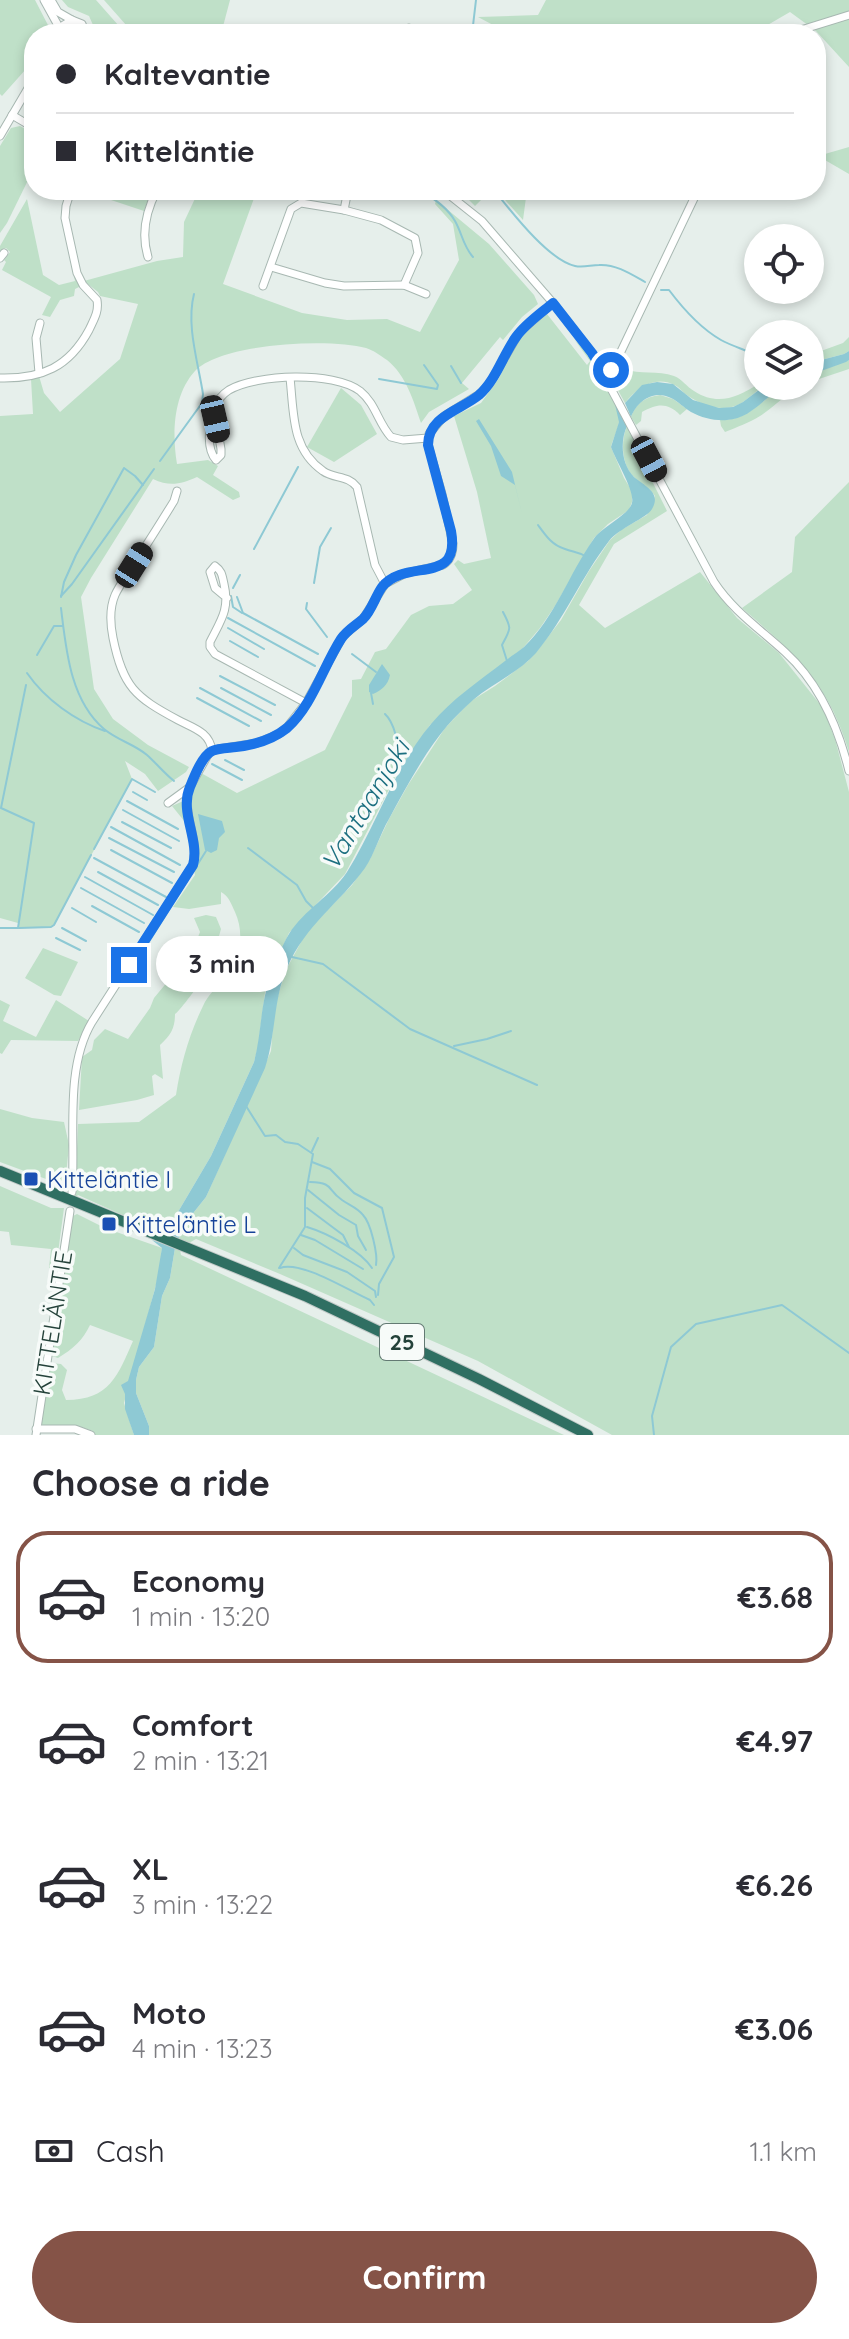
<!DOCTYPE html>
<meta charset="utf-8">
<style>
body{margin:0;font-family:Quicksand,sans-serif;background:#f2f2f3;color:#2b2b33;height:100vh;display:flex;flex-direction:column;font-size:30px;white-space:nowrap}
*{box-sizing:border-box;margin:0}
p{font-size:26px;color:#7c7c81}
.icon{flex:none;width:44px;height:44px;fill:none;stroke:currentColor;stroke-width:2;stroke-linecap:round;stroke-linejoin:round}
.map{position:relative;height:1435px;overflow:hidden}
.side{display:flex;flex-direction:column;background:#fff;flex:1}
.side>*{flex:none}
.guide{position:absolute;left:24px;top:24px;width:802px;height:176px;border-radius:32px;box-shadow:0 4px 12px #0003;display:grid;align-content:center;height:176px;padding:0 32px;background:#fff}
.fabs{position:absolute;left:744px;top:224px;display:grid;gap:16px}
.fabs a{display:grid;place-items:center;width:80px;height:80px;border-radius:50%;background:#fff;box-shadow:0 4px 12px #0003;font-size:40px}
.end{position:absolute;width:36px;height:36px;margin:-18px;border:10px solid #1a73e8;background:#fff;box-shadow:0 0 0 4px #fff}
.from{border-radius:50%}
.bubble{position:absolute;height:56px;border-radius:28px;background:#fff;box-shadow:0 4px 12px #0003;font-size:26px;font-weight:700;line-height:56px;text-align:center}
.car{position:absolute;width:24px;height:48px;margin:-24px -12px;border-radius:10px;box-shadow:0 0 6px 2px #0007;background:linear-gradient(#222 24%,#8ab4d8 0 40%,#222 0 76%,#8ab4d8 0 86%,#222 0)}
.guide b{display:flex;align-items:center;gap:28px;height:76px;font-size:30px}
.guide b+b{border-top:2px solid #e1e1e2}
.guide i{width:20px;height:20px;background:#2b2b33}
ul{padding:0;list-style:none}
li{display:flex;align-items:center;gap:24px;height:132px;margin:0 16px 12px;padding:0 16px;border:4px solid transparent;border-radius:32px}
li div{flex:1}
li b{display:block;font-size:30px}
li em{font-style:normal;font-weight:700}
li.selected{border-color:#855347}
li>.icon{width:72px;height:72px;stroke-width:1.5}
h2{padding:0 32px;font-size:36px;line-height:96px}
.pay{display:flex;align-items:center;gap:20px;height:88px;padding:0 32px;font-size:30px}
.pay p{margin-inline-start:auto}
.action{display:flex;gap:16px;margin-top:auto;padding:16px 32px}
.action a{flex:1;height:92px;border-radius:48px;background:#855347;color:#fff;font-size:32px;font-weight:700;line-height:92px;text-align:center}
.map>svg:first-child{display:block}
</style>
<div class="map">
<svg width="849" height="1435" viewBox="0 0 849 1435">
<rect width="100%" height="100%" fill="#e6efeb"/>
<g fill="#bfe0c8">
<polygon points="0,0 35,0 50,29 50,34 34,34 34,60 2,96 0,94"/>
<polygon points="62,0 96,0 126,34 97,34 89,16 68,7"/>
<polygon points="104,0 230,0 221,34 134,34"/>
<polygon points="546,0 849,0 849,67 816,31 790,12 752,34 510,34 478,17 538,15"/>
<polygon points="20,126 34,134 34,168 7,223 0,233 0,146 11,128"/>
<polygon points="849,147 849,174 818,156"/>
<polygon points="99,190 147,190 151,191 144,211 111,200 111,195"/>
<path d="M 199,190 L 257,190 L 223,284 L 302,313 L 347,320 L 387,319 L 420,332 L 459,260 L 453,224 L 435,204 L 436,200 L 489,244 L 534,295 L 538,304 L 522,317 L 503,340 L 500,337 L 462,383 L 469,389 L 429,412 L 421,423 C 414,402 406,375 387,360 C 381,356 373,350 366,348 C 330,338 221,343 195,371 C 173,395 172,434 177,464 L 208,460 L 218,466 L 213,475 L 239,492 L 240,497 L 233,500 L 197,477 C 181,484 170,487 153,479 L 91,578 L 81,597 L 94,689 L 113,719 L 148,745 L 189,767 L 186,772 L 158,791 L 145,774 L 125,761 L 132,779 L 54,925 L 51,927 L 18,928 L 18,923 L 0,918 L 0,416 L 33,414 L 31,379 L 39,376 L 44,393 L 60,412 L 120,359 L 138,304 L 100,296 L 98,292 L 84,281 L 157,261 L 183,257 L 184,222 Z"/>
<polygon points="459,190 527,190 523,220 497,191 484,197 475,206"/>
<polygon points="27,199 43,275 59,285 75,281 74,276 76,276 81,286 75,289 74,296 60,300 50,317 42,315 51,297 2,270 6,262 4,260 10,252 6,248 0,251 0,246"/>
<path d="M 547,314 L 587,365 L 590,361 L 574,339 C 592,356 615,392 619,416 C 621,425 613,438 611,447 L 624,478 L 632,491 L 632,502 L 629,510 L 608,524 L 594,538 L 555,606 L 540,628 L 523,648 L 430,725 L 397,774 L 345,874 L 289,933 L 270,976 L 265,993 L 258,1047 L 254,1062 L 211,1156 L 165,1234 L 78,1195 L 75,1198 L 78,1124 L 139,1122 L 176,1095 C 181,1063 189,1035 203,1006 C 208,994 219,986 226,976 C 240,957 245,934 235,912 C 231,904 229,896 221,892 L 221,904 L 189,909 L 173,907 L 195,875 L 185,822 L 172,806 L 190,798 L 201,773 L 237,793 L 325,750 L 352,696 L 352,680 L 361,679 L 375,652 L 386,649 L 411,615 L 429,606 L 453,604 L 472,590 L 454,564 L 458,560 L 464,564 L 491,558 L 477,492 L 454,416 L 481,403 L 499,378 L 512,351 L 521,337 Z"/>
<polygon points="849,337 849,351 844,354 810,363 810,355 843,343"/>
<polygon points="849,360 849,369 810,382 810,375 815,372"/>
<path d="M 622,365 L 624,369 C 640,375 658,370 674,376 C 682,379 687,387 694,391 C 717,406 737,398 758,384 L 764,386 C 753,393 744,404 732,407 C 715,411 697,403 684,393 C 681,390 678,386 674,385 C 655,375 636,389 625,403 L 614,383 Z"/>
<path d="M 786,386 L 802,386 C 786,394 775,406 760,416 C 749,423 737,427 725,432 L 721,426 L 720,420 C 751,421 762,397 786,386 Z"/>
<polygon points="341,388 361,405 377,434 334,462 307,447"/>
<path d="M 660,395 L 673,399 L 687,409 L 680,415 C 667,402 657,404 642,412 L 641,421 L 636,425 L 631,417 C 636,403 645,397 660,395 Z"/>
<path d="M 627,426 L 634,438 L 633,443 L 667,511 L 614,544 L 579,605 L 605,628 L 700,572 L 737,618 L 779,653 L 823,708 L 835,739 L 849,792 L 849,1435 L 612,1435 L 478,1361 L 280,1274 L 196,1239 L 189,1243 L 178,1239 L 194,1212 L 206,1197 L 271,1051 L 274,1010 L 280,989 L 287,968 L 307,931 L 352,885 L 370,859 L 389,819 L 408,785 L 445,728 L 471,701 L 495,686 L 528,661 L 537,651 L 561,620 L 589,571 L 610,540 L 621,530 L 647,515 L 655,496 C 649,487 639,483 632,475 C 621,462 621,440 627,426 Z"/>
<path d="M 849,482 L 849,752 C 828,682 795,654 742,608 L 792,572 L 795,537 Z"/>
<path d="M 206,915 L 216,917 L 221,929 L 214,954 L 205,961 C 205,966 205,971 204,975 C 202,981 180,1011 175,1014 C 175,1028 171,1035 160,1045 L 163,1079 L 155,1074 L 152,1076 L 154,1095 L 137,1100 L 79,1110 L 82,1057 L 92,1050 L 94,1040 L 105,1029 L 128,1039 L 150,1008 L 154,998 L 192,952 L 200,932 L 194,918 Z"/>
<polygon points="43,948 78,962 61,996 54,995 25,978"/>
<polygon points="0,1000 10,1005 3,1021 36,1037 56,1000 89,1021 78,1041 11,1040 2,1054 0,1053"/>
<polygon points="0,1109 32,1118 64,1122 69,1145 65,1186 0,1162"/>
<polygon points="0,1186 51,1208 64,1208 56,1268 49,1268 51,1249 11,1245 9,1232 0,1231"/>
<path d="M 77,1214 L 105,1228 L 162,1248 L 160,1270 L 124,1403 L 134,1435 L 94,1435 L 93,1431 L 78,1426 L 40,1425 L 50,1363 L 61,1364 L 67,1370 L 62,1390 L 66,1400 C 110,1400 118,1375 133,1341 L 90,1325 C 83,1340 73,1349 58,1358 L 49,1355 L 73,1216 Z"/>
<polygon points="175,1248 180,1250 181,1255 564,1435 149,1435 149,1426 136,1393 136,1380 139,1367 154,1347 162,1296 170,1278"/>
</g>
<g fill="#8ec9d4">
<polygon points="849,351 849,360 846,362 810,375 810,363 844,354"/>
<path d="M 657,382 L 673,384 L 693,400 L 719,408 L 733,407 L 743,402 L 764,386 L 786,386 C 765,395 752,419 727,420 C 715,421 702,418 691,412 C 684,408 678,401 671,398 C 654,389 637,401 631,417 L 625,403 L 642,385 Z"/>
<path d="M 614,400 L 627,426 C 620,441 621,464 634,477 C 644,486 662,492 652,509 C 647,518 619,528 609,541 C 582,576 565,618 536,653 C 518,673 493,683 473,700 C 464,708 455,717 447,726 C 425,752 405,789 389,819 C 380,834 375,853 365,868 C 339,904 306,924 287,968 C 273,1000 276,1035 265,1068 L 206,1197 L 194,1212 L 178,1239 L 165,1234 L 211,1156 L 254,1062 C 262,1032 260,1001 272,973 C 277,960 282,945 289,934 C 304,910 332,895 347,872 C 377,824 394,768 431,724 C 452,699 479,681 505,661 C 511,656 518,652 524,647 C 555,617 569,574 593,540 C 601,527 629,515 632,503 C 635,491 616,461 611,447 L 619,422 Z"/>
<polygon points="479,419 512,472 522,514 515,485 501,476 491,446 476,421"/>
<path d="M 382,664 L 390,675 C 388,685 382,690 373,694 L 369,692 L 369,685 Z"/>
<polygon points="198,814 222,821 225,832 219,838 217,850 211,853 205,850"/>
<polygon points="152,1240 175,1248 170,1278 162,1296 154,1347 139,1367 136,1380 136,1393 149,1426 149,1435 134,1435 125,1409 125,1394 121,1385 128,1381 155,1289 162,1248"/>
</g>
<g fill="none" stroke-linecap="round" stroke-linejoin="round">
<g stroke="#8ec9d4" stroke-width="2">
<polyline points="472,34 476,0"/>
<path d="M 419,190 C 432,197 447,207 455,221 C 462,233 463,246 473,257"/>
<path d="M 498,195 C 514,215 549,260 575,266 C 583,268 591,265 599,265 C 616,264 631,274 645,282"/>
<path d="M 661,290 L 669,290 C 684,310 700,328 721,340 C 732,346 746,350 758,356"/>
<polyline points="451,366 461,383"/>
<polyline points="379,379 437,389 438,385 424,365"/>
<path d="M 160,461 L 202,403 L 203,394 C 198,362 186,325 194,294"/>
<path d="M 538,525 C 546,536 552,545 565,549 C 573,552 578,552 585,556"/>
<polyline points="254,549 298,467"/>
<polyline points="314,583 320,547 331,528"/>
<polyline points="233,588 240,575"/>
<polyline points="61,596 72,584 154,469"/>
<polyline points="231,596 233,607 242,613"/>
<polyline points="61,597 64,582 76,555 124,468 135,476 143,485"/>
<polyline points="237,597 243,613 318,654"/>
<polyline points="307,603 306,609 327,637"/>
<path d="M 61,608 C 66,649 70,700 104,729 C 117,740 134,744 147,755 C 156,763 164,773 174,781"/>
<path d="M 503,612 C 512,629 511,628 502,645 L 507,661"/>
<polyline points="228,618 315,666"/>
<polyline points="228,628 264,649"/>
<polyline points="230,641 258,657"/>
<polyline points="352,654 376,672"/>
<polyline points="37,655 54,626 63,626"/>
<path d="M 27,673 C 45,699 75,721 105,731"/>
<polyline points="220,676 275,705"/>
<polyline points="200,688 261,721"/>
<polyline points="221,688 271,715"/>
<polyline points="371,693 373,704"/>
<polyline points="197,698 249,726"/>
<path d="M 385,714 C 397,725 399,753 402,769"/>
<polyline points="225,760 244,770"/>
<polyline points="212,764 242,780"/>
<polyline points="133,792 147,800"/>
<polyline points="127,801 178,829"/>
<polyline points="123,810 179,841"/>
<polyline points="122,822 171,848"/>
<polyline points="111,827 180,865"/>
<polyline points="109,838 174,872"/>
<polyline points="248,848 297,885 306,901 313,908"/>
<polyline points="94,849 132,779 155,792"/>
<polyline points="111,850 172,883"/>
<polyline points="94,858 166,897"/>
<polyline points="98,872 158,905"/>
<polyline points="85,877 153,915"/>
<polyline points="81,888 144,923"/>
<polyline points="92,906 139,932"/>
<polyline points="72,908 96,922"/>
<polyline points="0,928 18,928 34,823 1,808 26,685"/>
<polyline points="19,928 51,927 54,925 91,855"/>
<polyline points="62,928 86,941"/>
<polyline points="56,938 80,950"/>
<polyline points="292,957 323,964 410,1029 537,1085"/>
<polyline points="121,986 206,851"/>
<polyline points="454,1046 487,1039 511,1031"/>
<polyline points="246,1106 265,1136 276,1135 285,1142 298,1144 313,1154 305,1198 305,1227 279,1268"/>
<polyline points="312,1151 318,1138"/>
<polyline points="312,1162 330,1169 354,1193 382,1208 394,1257 379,1284 378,1295"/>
<path d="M 310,1182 C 335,1183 326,1189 342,1200 C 349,1205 358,1208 363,1215 C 371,1223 378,1255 376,1265"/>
<polyline points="308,1190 339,1215 356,1225 358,1236 366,1250"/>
<polyline points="307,1208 343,1235 349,1247"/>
<path d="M 307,1227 C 327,1233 361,1251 372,1268"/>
<polyline points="301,1235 315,1240 363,1269"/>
<polyline points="294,1248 303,1255 347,1272 375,1291 376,1297"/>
<path d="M 280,1268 C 301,1260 349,1291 370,1300 L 374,1305"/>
<polyline points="654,1435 652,1416 671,1347 696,1324 782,1305 849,1353"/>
</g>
<defs>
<g id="minor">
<polyline points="44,0 60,29"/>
<polyline points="51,0 58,12 72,20"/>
<polyline points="409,28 411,34"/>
<polyline points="60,34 62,26 72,20 82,24 86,34"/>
<polyline points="788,34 849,15"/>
<polyline points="12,115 34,128"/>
<polyline points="0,136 34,78"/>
<path d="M 443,190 L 482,221 L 553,303 L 592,353 L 714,582 C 733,611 760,629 785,652 C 819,683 838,726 849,771"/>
<polyline points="344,210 348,190"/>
<path d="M 148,257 C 141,234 146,211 157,190"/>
<polyline points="0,258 4,253"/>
<polyline points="271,267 325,283 344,286 404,285 426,294"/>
<polyline points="263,286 291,209 301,203 344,210 381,220 415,238 418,253 404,285"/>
<polyline points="39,373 36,338 40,323"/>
<polyline points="605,374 615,364 698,190"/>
<path d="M 0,378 C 42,379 69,367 89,330 C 94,319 99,312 97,300 L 83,285 L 77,273 L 65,218 L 66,206 L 71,190"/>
<path d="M 290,378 C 294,413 291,449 323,471 C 334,479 348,475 357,487 L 375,565 L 385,584"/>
<path d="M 214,409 C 210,425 205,447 216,460 L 221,455 L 221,449 L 214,409 C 217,401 221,395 229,390 C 257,374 333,371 360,391 C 376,404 378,423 391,437 L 403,440 L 428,438"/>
<path d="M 177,491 L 174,501 C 161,522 148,543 134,564 C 128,574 120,584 115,595 C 109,609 110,623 113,638 C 123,687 135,697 178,720 C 193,728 210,732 212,751"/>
<path d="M 227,598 L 215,588 L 210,572 L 215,566 C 222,571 222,575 224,584 C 230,609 221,620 210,642 L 210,647 L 215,654 L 306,703"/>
<path d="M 168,803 L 190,787 L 209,753 L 218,749 L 257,743 L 279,734 L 288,726 L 306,703 L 343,636 L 363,619 L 385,584 L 406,573 L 443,565 C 451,560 453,553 453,544 L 442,494 L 428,445 L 429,434 L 444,416 L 481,393 L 490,383 L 519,333 L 553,303"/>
<path d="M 72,1192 C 76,1138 64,1069 92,1022 L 193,865 C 200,839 182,815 189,789"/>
<polyline points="36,1429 75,1429 91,1435"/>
<polyline points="36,1435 70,1211"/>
</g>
<polyline id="highway" points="0,1171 305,1296 479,1379 588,1435"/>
</defs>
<use href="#minor" stroke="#a8b8b2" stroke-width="9"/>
<use href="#highway" stroke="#c2cac8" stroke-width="12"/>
<use href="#minor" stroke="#fff" stroke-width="7"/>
<use href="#highway" stroke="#2f6f62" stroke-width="10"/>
</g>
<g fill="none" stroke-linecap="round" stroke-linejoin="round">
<path stroke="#1a73e8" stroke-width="10" d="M 129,965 L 193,865 C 200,840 179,812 190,787 C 194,777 202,756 212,751 C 219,748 229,748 236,747 C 254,745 272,740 287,728 C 312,706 323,667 341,639 C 347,630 355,626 363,619 C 372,610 375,597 382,587 C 406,557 461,587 451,531 L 428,445 C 428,416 461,410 479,395 C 496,380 503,355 516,337 C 525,324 541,313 553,303 L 592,353 L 605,374 L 611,370"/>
</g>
<g fill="#1a4fb4" stroke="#f7fbf9" stroke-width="3">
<rect x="23" y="1171" width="16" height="16" rx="4"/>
<rect x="101" y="1216" width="16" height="16" rx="4"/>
</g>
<g text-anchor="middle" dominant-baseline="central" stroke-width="7" stroke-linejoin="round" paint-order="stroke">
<rect fill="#f7fbf9" stroke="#637a73" stroke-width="2" x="380" y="1324" width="44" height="36" rx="6"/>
<g font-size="22" font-weight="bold" fill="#24423a">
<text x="402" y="1342">25</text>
</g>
<g font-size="24" fill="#164399" stroke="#f7fbf9" text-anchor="start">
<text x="47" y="1179">Kitteläntie I</text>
<text x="125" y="1224">Kitteläntie L</text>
</g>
<g font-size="24" fill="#24423a" stroke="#f7fbf9">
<text transform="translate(52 1323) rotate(-81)">KITTELÄNTIE</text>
</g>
<g font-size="26" font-style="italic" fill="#1c6f80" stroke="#f7fbf9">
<text transform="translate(365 805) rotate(-59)">Vantaanjoki</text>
</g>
</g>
</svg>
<div class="fabs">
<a><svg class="icon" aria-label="locate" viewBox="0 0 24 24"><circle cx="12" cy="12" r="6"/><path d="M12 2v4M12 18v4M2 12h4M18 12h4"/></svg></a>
<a><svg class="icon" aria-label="layers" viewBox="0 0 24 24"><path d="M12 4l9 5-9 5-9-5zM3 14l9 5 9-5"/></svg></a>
</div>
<i class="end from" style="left:611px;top:370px"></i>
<i class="end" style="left:129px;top:965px"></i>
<div class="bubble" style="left:156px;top:936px;width:132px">3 min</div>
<i class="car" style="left:215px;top:419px;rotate:167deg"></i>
<i class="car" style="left:649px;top:459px;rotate:152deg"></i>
<i class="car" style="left:134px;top:565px;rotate:32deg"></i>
<div class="guide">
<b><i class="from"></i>Kaltevantie</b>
<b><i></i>Kitteläntie</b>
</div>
</div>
<section class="side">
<h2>Choose a ride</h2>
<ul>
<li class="selected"><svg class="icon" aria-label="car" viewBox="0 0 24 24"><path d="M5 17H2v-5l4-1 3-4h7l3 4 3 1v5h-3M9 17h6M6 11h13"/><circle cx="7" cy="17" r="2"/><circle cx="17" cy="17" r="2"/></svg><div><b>Economy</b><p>1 min · 13:20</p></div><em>€3.68</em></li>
<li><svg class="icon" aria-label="car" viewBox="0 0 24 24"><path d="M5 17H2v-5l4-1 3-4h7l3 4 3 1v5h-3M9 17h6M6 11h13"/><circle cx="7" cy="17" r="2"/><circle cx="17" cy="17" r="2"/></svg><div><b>Comfort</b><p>2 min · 13:21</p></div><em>€4.97</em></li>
<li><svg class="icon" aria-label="car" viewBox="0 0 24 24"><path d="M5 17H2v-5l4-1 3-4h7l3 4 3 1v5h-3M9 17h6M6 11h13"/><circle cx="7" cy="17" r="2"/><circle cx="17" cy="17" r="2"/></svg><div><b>XL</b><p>3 min · 13:22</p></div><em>€6.26</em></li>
<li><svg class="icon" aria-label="car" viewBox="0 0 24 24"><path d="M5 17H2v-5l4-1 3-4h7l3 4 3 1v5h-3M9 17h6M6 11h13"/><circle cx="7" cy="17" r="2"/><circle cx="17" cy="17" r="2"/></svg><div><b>Moto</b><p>4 min · 13:23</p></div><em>€3.06</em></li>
</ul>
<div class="pay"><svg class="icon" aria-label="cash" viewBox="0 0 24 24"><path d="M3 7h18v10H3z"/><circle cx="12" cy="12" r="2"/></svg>Cash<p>1.1 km</p></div>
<div class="action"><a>Confirm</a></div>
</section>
